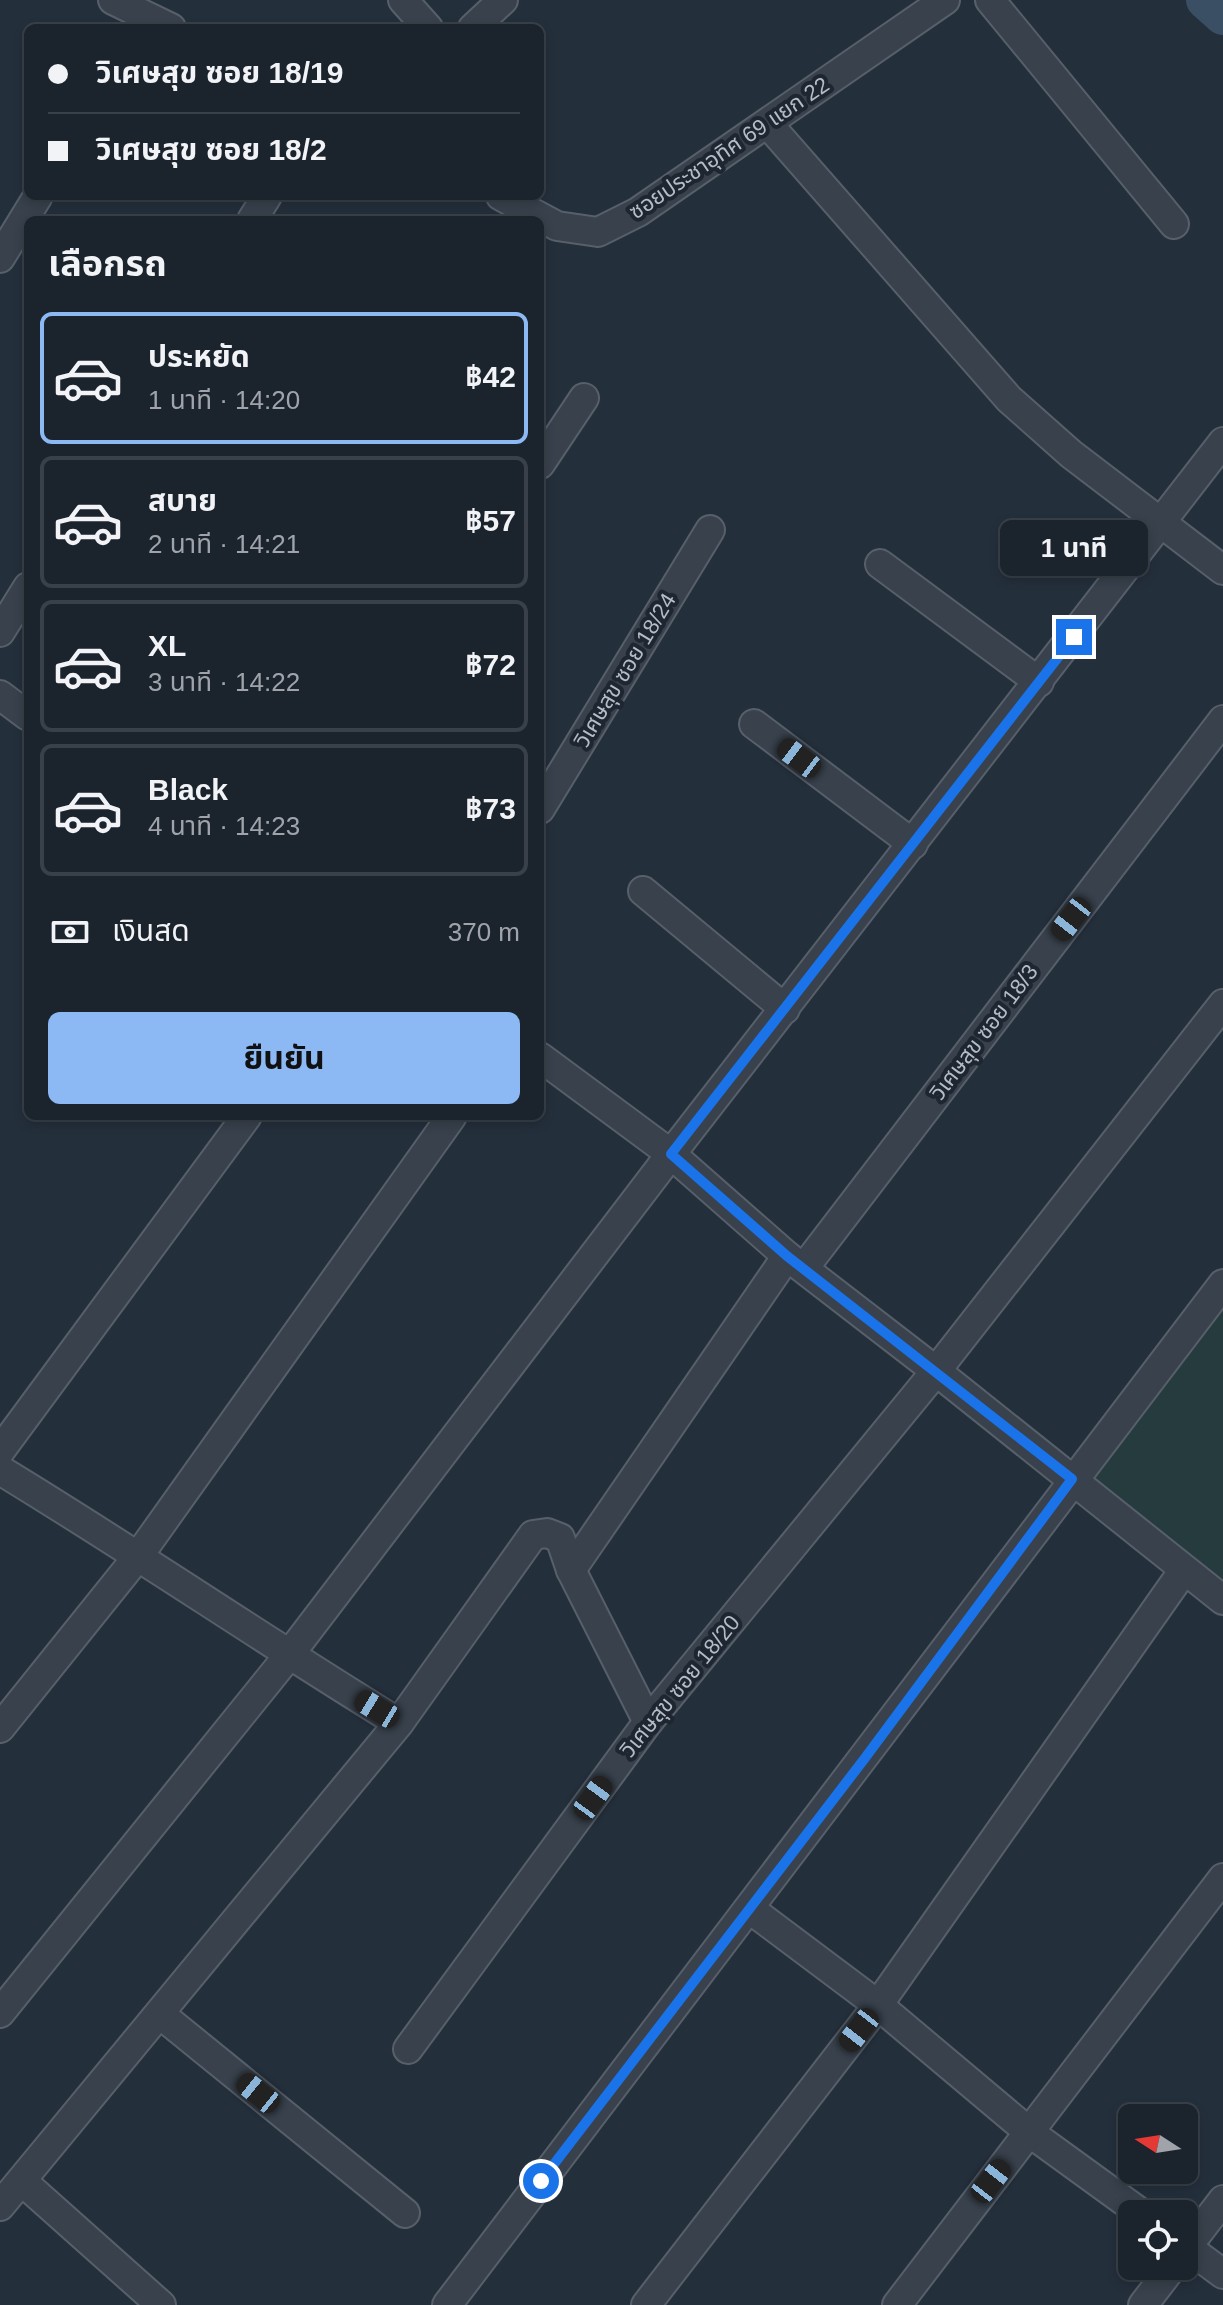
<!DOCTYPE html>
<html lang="th">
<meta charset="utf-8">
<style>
body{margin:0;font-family:Helvetica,"Noto Sans Thai",sans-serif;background:#282f39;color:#f1f3f6;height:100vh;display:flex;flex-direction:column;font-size:30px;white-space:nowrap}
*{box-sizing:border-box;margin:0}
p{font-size:26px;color:#a0a4aa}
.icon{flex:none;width:44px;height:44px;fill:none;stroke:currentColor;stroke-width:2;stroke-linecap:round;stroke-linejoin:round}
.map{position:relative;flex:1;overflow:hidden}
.side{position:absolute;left:24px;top:216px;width:520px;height:904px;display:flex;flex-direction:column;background:#1b232d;border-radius:12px;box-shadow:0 4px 12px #0003,0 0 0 2px #394049}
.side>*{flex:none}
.top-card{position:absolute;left:24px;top:24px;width:520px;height:176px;border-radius:12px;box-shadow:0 4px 12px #0003,0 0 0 2px #394049;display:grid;align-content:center;height:176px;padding:0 24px;background:#1b232d}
.needle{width:52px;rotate:282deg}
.tools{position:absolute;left:1118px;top:2104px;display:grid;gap:16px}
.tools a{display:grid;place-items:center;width:80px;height:80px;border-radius:12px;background:#1b232d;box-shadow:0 4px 12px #0003,0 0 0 2px #394049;font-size:40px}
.end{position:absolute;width:36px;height:36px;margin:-18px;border:10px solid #1a73e8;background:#fff;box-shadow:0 0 0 4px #fff}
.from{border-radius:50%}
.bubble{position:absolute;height:56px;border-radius:12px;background:#1b232d;box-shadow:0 4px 12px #0003,0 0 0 2px #394049;font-size:26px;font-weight:700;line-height:56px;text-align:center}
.car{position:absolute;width:24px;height:48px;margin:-24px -12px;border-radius:10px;box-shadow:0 0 6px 2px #0007;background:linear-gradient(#222 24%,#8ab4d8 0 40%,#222 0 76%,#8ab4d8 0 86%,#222 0)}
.top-card b{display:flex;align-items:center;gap:28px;height:76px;font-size:30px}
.top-card b+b{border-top:2px solid #394049}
.top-card i{width:20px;height:20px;background:#f1f3f6}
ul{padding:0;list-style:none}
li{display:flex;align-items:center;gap:24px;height:132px;margin:0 16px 12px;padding:0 8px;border:4px solid #394049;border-radius:12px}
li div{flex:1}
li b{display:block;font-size:30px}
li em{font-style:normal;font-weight:700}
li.active{border-color:#8cb9f4}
li>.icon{width:72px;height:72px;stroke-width:1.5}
h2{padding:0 24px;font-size:36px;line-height:96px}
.pay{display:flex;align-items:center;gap:20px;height:88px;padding:0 24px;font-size:30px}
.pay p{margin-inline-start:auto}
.button{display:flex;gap:16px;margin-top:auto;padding:16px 24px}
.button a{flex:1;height:92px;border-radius:12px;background:#8cb9f4;color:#111;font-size:32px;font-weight:700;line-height:92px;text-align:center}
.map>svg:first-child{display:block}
</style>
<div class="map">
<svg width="1223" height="2305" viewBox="0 0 1223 2305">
<rect width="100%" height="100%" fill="#242f3c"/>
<polygon fill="#263b3d" points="1223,1284 1223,1599 1072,1479"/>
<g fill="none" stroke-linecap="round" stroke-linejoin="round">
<polyline stroke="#3a4e64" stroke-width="38" points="1205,0 1223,16"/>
<defs>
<g id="minor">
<polyline points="113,0 171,28"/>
<polyline points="403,0 428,28"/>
<polyline points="990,0 1174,224"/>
<polyline points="473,28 503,0"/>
<polyline points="768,124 1009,399 1071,454 1223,570"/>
<polyline points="501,196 557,226 598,232 638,212 945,0"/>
<polyline points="252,220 267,196"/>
<polyline points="0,258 38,196"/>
<polyline points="540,464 584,398"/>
<polyline points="880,564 1039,682"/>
<polyline points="0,632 28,587"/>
<polyline points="0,695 28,716"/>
<polyline points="754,724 913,844"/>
<polyline points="540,809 710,530"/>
<polyline points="643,891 785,1009"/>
<polyline points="540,1057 671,1154 787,1256 936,1371 1223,1600"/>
<polyline points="804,1268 1223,720"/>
<polyline points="0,1451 247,1116"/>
<path d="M 0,1470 C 135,1552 265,1641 399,1723"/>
<polyline points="571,1570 787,1256"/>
<polyline points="0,1728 139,1555 452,1116"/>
<polyline points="750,1909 878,2005 1029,2132 1142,2214"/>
<polyline points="0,2013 289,1655 671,1154 1223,442"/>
<polyline points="160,2014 405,2213"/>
<polyline points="408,2049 648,1722 936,1371 1223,1004"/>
<polyline points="23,2182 161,2305"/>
<polyline points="0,2206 399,1723 533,1535 547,1533 560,1538 571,1570 648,1722"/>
<polyline points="1184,2245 1223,2274"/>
<polyline points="1184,2251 1223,2200"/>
<polyline points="447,2305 1223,1284"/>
<polyline points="646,2305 878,2005 1184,1570"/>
<polyline points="897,2305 1223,1878"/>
<polyline points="1143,2305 1173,2266"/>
</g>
</defs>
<use href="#minor" stroke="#565f6a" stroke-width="32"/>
<use href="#minor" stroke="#38414c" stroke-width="28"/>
</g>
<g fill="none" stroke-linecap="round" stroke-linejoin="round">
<polyline stroke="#1a73e8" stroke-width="10" points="541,2181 865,1758 1072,1479 787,1256 671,1154 1074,637"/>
</g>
<g text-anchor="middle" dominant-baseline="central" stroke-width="8" stroke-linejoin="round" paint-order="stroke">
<g font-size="22" fill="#b4bcc8" stroke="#1d2631">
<text transform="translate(729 148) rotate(-34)">ซอยประชาอุทิศ 69 แยก 22</text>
<text transform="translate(625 670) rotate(-59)">วิเศษสุข ซอย 18/24</text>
<text transform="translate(984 1032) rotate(-53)">วิเศษสุข ซอย 18/3</text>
<text transform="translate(680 1686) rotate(-51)">วิเศษสุข ซอย 18/20</text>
</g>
</g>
</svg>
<div class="tools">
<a><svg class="needle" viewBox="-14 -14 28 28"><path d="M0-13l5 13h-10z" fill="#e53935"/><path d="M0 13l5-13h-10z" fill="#a0a4aa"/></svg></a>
<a><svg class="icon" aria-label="locate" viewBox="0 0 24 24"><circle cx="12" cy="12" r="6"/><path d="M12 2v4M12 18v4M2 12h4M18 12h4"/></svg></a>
</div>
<i class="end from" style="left:541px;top:2181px"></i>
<i class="end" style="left:1074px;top:637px"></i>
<div class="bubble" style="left:1000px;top:520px;width:148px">1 นาที</div>
<i class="car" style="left:799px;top:758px;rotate:307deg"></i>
<i class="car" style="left:1071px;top:919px;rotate:218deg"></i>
<i class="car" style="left:377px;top:1709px;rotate:301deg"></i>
<i class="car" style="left:593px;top:1798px;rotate:36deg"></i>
<i class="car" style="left:859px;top:2030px;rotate:218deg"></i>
<i class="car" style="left:258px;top:2093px;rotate:309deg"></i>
<i class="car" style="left:991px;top:2181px;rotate:38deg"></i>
<div class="top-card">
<b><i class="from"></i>วิเศษสุข ซอย 18/19</b>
<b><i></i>วิเศษสุข ซอย 18/2</b>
</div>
<section class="side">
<h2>เลือกรถ</h2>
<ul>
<li class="active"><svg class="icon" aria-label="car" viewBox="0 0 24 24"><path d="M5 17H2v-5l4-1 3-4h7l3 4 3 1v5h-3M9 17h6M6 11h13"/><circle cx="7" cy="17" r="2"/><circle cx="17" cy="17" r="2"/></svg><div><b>ประหยัด</b><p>1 นาที · 14:20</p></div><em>฿42</em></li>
<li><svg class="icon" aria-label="car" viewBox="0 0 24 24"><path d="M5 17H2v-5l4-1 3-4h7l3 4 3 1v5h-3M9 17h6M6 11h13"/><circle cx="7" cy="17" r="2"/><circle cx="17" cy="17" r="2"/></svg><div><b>สบาย</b><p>2 นาที · 14:21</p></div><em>฿57</em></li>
<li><svg class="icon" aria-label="car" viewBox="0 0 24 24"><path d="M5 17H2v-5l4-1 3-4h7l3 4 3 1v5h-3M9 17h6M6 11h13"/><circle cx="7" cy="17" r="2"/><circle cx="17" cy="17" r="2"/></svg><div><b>XL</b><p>3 นาที · 14:22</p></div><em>฿72</em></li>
<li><svg class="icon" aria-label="car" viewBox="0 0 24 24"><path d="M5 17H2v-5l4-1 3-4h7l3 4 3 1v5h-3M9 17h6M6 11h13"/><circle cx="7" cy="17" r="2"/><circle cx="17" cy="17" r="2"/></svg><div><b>Black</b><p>4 นาที · 14:23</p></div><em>฿73</em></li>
</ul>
<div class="pay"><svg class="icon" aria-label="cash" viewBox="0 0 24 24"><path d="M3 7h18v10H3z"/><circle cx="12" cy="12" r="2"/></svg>เงินสด<p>370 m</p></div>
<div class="button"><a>ยืนยัน</a></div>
</section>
</div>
